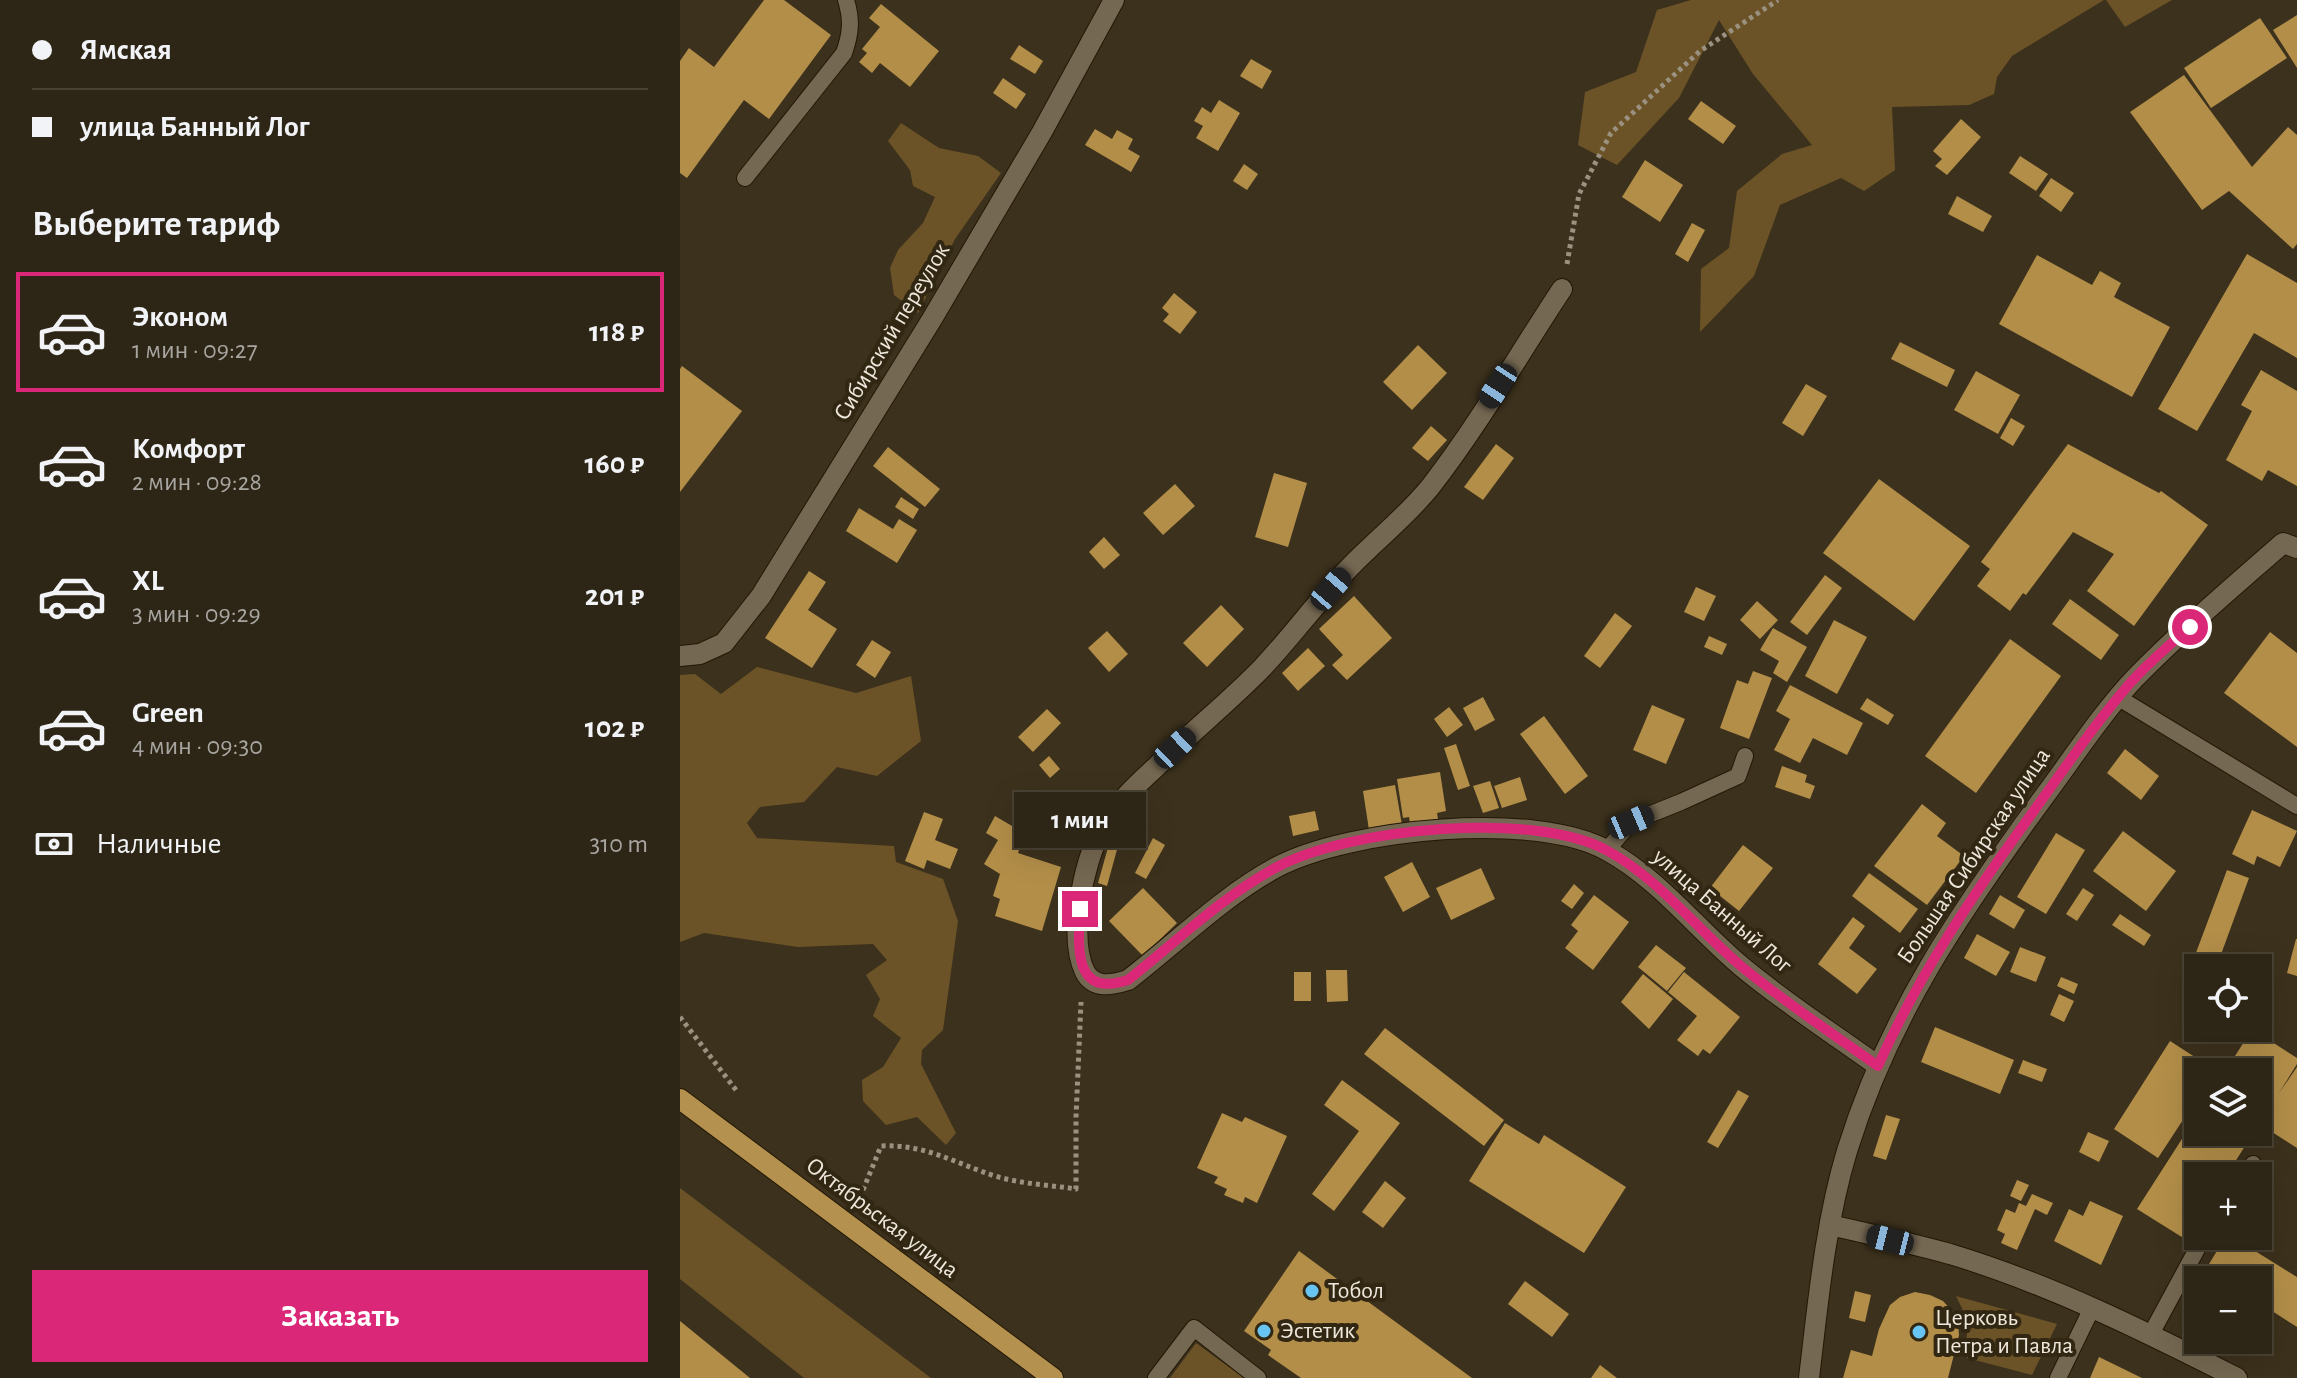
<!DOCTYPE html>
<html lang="ru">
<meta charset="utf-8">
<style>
body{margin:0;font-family:"Alegreya Sans",sans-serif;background:#352d1e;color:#f1f3f6;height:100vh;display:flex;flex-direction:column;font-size:30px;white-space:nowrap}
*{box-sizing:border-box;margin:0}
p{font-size:26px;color:#a7a5a0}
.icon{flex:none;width:44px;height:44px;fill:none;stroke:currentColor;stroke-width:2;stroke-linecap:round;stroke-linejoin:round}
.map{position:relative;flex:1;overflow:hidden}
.drawer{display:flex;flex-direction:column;background:#2d2515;width:680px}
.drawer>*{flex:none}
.banner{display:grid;align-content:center;height:176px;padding:0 32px;background:#2d2515}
.controls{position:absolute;left:1504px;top:954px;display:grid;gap:16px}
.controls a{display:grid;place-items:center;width:88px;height:88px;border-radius:0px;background:#2d2515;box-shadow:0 8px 32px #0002,0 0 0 2px #484234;font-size:40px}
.end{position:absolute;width:36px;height:36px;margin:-18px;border:10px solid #db2777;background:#fff;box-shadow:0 0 0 4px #fff}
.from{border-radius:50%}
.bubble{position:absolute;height:56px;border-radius:0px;background:#2d2515;box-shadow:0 8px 32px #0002,0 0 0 2px #484234;font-size:26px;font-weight:700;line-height:56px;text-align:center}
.car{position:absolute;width:24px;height:48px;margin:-24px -12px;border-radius:10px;box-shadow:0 0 6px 2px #0007;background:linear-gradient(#222 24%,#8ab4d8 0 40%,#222 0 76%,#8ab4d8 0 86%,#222 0)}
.banner b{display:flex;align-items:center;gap:28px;height:76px;font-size:30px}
.banner b+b{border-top:2px solid #484234}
.banner i{width:20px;height:20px;background:#f1f3f6}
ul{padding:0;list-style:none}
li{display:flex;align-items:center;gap:24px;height:120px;margin:0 16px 12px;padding:0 16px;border:4px solid transparent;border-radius:0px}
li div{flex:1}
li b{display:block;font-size:30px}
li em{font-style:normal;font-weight:700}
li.selected{border-color:#db2777}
li>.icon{width:72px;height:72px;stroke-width:1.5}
h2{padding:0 32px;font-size:36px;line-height:96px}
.pay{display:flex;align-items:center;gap:20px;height:88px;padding:0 32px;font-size:30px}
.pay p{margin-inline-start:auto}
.cta{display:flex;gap:16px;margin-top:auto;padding:16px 32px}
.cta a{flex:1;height:92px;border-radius:0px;background:#db2777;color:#fff;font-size:32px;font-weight:700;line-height:92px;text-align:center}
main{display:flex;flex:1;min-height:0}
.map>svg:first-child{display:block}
</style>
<main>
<section class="drawer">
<div class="banner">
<b><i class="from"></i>Ямская</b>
<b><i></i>улица Банный Лог</b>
</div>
<h2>Выберите тариф</h2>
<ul>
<li class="selected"><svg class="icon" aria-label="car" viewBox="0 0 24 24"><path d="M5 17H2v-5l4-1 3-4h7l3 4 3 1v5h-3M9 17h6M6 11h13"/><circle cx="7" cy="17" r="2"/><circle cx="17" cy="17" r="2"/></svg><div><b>Эконом</b><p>1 мин · 09:27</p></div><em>118 ₽</em></li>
<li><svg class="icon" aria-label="car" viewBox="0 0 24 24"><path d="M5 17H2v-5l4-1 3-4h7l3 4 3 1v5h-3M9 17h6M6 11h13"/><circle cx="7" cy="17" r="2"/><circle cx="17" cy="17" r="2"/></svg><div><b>Комфорт</b><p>2 мин · 09:28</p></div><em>160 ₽</em></li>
<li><svg class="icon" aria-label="car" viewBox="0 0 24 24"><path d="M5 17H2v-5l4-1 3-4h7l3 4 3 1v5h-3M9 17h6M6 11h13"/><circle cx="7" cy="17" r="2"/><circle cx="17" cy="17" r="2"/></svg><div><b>XL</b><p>3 мин · 09:29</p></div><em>201 ₽</em></li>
<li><svg class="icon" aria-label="car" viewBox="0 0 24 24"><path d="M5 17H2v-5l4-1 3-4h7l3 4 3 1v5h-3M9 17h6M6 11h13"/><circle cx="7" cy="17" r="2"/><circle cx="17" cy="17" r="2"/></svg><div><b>Green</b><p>4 мин · 09:30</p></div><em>102 ₽</em></li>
</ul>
<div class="pay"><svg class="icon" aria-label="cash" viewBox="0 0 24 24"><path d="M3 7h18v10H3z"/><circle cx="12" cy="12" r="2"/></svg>Наличные<p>310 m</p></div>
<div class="cta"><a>Заказать</a></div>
</section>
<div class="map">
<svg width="1617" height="1378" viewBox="0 0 1617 1378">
<rect width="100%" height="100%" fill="#3c311c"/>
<g fill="#6b5327">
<polygon points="1011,0 1424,0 1332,56 1317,77 1314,94 1289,105 1212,107 1215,170 1184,191 1161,178 1100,205 1074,276 1020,332 1021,269 1049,248 1057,191 1102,154 1132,145 1073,74 1039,20 999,98 937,165 898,145 905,92 956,72 977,10"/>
<polygon points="1426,0 1492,0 1445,27"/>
<polygon points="221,123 259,148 298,156 321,173 275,239 238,313 214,295 210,268 218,250 243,223 255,197 233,186 230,170 208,141"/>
<polygon points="77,667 176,693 231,676 241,741 197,776 157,767 124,802 80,807 67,823 77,838 214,846 216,862 263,879 278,921 263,1030 242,1050 241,1064 276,1133 266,1145 237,1117 206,1125 183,1101 182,1080 203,1067 221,1038 193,1016 200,999 186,975 207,960 193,944 118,947 24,933 0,942 0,675 15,674 41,694"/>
<polygon points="0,1188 251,1378 124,1378 0,1279"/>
<path d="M 1276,1296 L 1377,1324 L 1352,1375 L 1287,1358 C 1284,1346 1287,1341 1287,1330 C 1288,1317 1281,1307 1276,1296 Z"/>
<polygon points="516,1343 564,1378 490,1378"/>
</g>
<g fill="#b38e49">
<polygon points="84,0 104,0 151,35 89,119 64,100 7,178 0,173 0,61 9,48 34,67"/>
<polygon points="201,4 259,51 230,87 200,63 192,73 179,62 187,53 182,49 200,27 189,18"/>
<polygon points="1617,15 1617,68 1593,30"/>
<polygon points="1580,18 1607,58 1531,108 1504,68"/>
<polygon points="339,45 363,61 355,74 330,59"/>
<polygon points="571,59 592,71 582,89 560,76"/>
<polygon points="1504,75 1572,167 1608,127 1617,135 1617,244 1613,249 1549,191 1522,210 1450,112"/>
<polygon points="323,78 346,94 336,109 313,93"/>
<polygon points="539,100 560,113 538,151 516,138 523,126 514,121 522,107 531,113"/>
<polygon points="1021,101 1056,126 1043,144 1008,119"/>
<polygon points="1281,119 1301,137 1267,175 1255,166 1262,159 1253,151"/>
<polygon points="415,129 432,139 437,130 453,139 448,149 460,156 451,172 405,145"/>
<polygon points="1340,156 1368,174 1356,191 1329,173"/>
<polygon points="965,160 1003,185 980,222 942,197"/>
<polygon points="564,164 578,174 567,190 553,181"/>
<polygon points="1371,178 1394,193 1381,212 1359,196"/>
<polygon points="1277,196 1312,216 1303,232 1268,214"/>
<polygon points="1012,223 1025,230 1008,262 995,254"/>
<polygon points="1567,254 1617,283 1617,358 1574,333 1517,431 1478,409"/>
<polygon points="1357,255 1412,285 1420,271 1441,283 1434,297 1490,327 1452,397 1319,324"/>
<polygon points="494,293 517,312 500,334 483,321 489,314 482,308"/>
<polygon points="1220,342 1275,370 1267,387 1211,359"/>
<polygon points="738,345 767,373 732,410 703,382"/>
<polygon points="2,366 62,411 0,492 0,369"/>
<polygon points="1581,370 1617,391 1617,486 1588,470 1582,481 1546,460 1572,411 1561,405"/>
<polygon points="1296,371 1340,395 1318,434 1274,410"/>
<polygon points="1126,384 1147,396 1123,436 1102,423"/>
<polygon points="1331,418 1345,426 1333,446 1320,438"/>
<polygon points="751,426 767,440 748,461 732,448"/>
<polygon points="816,444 834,458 803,500 784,487"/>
<polygon points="1388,444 1479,493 1481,491 1528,525 1454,626 1407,591 1434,554 1393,532 1346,595 1343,593 1330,611 1297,586 1310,569 1301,562"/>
<polygon points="208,447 260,489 245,507 193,466"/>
<polygon points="594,473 627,483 608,547 575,537"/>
<polygon points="1199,479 1290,546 1234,621 1143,553"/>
<polygon points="495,484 515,506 483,535 463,513"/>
<polygon points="221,497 239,509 233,519 215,507"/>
<polygon points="179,508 213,529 219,519 237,530 217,563 166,531"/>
<polygon points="424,537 440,555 424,569 409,552"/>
<polygon points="129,571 146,582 128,610 157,629 132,668 85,638"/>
<polygon points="1145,575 1162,588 1127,635 1110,622"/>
<polygon points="1016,587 1036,596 1024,621 1004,612"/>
<polygon points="674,596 712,638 667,680 652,665 663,655 639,629"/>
<polygon points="1390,599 1439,635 1421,660 1372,624"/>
<polygon points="1077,601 1098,620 1080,639 1060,620"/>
<polygon points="541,605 564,629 527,667 503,643"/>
<polygon points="935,613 952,626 920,668 904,656"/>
<polygon points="1154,620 1187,637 1157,694 1125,676"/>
<polygon points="1093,628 1127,647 1107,682 1093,673 1099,661 1080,650"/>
<polygon points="427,631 448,654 429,672 408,648"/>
<polygon points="1590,632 1617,653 1617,747 1544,693"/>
<polygon points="1029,636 1047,644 1042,655 1024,647"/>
<polygon points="1330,639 1381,676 1296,793 1245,756"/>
<polygon points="192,640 211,652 195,678 176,665"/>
<polygon points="628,648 645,666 618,691 602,673"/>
<polygon points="1073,671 1092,678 1069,739 1040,728 1057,680 1068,684"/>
<polygon points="1110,685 1183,723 1167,755 1133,738 1120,763 1094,750 1110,719 1096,711"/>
<polygon points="803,697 815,720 795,731 783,708"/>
<polygon points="1187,698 1214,715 1208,725 1180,709"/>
<polygon points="972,705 1005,719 986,764 953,750"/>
<polygon points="769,707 783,725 767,737 754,719"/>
<polygon points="367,709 381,723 353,752 338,737"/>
<polygon points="864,716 908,776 885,794 840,734"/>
<polygon points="776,744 790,786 778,790 764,748"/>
<polygon points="1445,749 1479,776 1461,800 1427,773"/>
<polygon points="369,756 380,769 370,778 359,765"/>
<polygon points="1102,766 1127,775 1125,782 1135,786 1130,799 1095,787"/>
<polygon points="760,772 766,811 757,813 758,819 730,823 729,817 723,818 717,779"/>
<polygon points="840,777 847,800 822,808 814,786"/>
<polygon points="810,781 819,808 803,813 793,786"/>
<polygon points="715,785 722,825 689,830 683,791"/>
<polygon points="1242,804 1266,823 1257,836 1284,856 1247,905 1194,866"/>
<polygon points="1572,810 1617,831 1600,867 1577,856 1574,865 1552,854"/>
<polygon points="449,811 467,826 449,848 431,833"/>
<polygon points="635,811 639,830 613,836 609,816"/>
<polygon points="244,812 263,819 255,840 278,849 270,869 247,860 244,869 225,861"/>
<polygon points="315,816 344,833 338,853 381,867 362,931 315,916 320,899 313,896 320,874 304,864 318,840 306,833"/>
<polygon points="1443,831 1496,871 1466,911 1413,871"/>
<polygon points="1376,833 1405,850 1366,914 1337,897"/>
<polygon points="473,838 485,845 466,879 455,873"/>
<polygon points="429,844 438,846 427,886 418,883"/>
<polygon points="1063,845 1093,868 1059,911 1030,888"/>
<polygon points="732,862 750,897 723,912 704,877"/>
<polygon points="801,868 815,899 771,920 756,888"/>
<polygon points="1547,870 1569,878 1536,968 1517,968 1511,966"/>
<polygon points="1189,873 1238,909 1220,933 1172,896"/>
<polygon points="894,884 904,893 892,909 881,901"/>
<polygon points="463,888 497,923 463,956 429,921"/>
<polygon points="1403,888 1414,895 1397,921 1386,914"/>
<polygon points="914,895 949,922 913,970 885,948 898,931 891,925"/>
<polygon points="1320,895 1345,910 1334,929 1309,914"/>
<polygon points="1440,914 1471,935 1464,946 1432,925"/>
<polygon points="1173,917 1185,926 1169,948 1197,969 1177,994 1138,964"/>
<polygon points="1297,934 1330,952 1316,976 1284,958"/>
<polygon points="1616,939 1617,939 1617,976 1607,973"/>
<polygon points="976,945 1006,968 987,991 958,967"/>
<polygon points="1340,947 1366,957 1356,982 1330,972"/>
<polygon points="646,970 667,970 668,1001 647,1002"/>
<rect x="614" y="972" width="17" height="29"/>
<polygon points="1004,972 1060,1017 1030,1054 1023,1049 1018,1056 997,1040 1017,1016 988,992"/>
<polygon points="963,974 993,999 969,1029 941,1002"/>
<polygon points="1381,977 1398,984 1394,994 1377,986"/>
<polygon points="1379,994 1394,1001 1384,1022 1370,1015"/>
<polygon points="1255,1027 1334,1060 1320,1094 1241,1062"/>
<polygon points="705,1028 824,1120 804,1146 684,1054"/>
<polygon points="1572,1029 1617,1058 1617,1064 1599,1093 1617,1067 1617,1148 1578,1123 1578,1072 1545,1072"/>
<polygon points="1490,1041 1535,1070 1518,1072 1518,1097 1478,1158 1434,1129"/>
<polygon points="1343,1060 1367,1069 1362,1082 1338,1073"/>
<polygon points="662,1080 720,1123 654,1211 632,1194 679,1131 644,1105"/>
<polygon points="1058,1090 1069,1096 1038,1148 1027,1142"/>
<polygon points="542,1113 562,1122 565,1117 607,1136 577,1203 565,1197 563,1203 544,1195 547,1189 534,1183 538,1177 517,1168"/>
<polygon points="1518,1114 1518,1132 1574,1132 1546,1176 1518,1176 1518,1220 1505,1239 1457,1209"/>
<polygon points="1206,1115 1220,1119 1206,1160 1193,1156"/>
<polygon points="825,1123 859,1144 864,1135 946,1187 904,1253 789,1181"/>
<polygon points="1408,1132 1429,1141 1419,1162 1399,1152"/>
<polygon points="1337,1180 1349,1185 1341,1201 1330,1196"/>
<polygon points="705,1181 726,1198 703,1228 682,1212"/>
<polygon points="1352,1194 1373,1203 1367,1215 1355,1209 1337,1250 1321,1243 1325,1234 1317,1230 1326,1209 1335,1213 1339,1203 1346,1206"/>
<polygon points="1410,1201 1443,1216 1421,1265 1374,1241 1389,1209 1403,1216"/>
<polygon points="1546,1236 1551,1236 1617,1277 1617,1327 1578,1302 1578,1280 1543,1280 1526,1269"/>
<polygon points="619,1251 792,1378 621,1378 588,1355 591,1350 564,1331"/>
<polygon points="845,1281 889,1314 872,1337 828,1304"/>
<polygon points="1175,1291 1191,1295 1185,1322 1169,1318"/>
<polygon points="1235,1292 1250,1295 1263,1301 1273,1312 1278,1323 1279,1335 1268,1378 1163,1378 1171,1350 1192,1356 1199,1329 1210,1305 1220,1297"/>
<polygon points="0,1321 70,1378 0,1378"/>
<polygon points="1419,1357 1462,1378 1410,1378"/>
<polygon points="920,1365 937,1378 911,1378"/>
</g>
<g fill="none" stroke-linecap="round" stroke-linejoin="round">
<defs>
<g id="lane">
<path d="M 65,178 L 164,53 C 171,33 172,20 166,0"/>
<polyline points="1439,698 1617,806"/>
<polyline points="927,850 951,822 1001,802 1058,776 1065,756"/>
<polyline points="1565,1176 1573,1164"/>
<polyline points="1471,1334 1524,1236"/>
<polyline points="476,1378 514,1328 578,1378"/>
<polyline points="1378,1378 1412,1308"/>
</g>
<g id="street">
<path d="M 882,289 C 839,354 799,424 751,486 C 727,516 697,539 670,567 C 639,599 613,635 582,668 C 549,702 510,733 476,767 C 455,786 434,806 421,831 C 403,864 388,938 405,972 C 414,989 432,985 448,980 C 496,943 543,896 597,867 C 669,829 856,810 928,851 C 979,879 1017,929 1061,966 C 1104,1002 1152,1033 1198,1066"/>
<polyline points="0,656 20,654 44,643 81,596 252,319 362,132 434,0"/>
<path d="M 1150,1225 C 1190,1234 1230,1243 1270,1254 C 1370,1284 1464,1331 1557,1378"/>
<path d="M 1129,1378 C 1138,1303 1145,1224 1167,1151 C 1209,1015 1280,912 1363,798 C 1393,758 1421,714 1455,678 C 1502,630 1553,587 1603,543 L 1617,548"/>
</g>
<polyline id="primary" points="0,1099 373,1378"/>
</defs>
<use href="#lane" stroke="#231805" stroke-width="18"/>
<use href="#street" stroke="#231805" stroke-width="22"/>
<use href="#primary" stroke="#231805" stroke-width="22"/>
<g stroke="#9a9180" stroke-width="5" stroke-dasharray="4 4" stroke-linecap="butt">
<polyline points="887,264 899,194 931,133 1020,51 1098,0"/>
<polyline points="0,1017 56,1090"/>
<path d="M 183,1190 L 201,1146 C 246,1144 274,1163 315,1176 C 341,1184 370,1185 396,1189 L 396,1117 L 401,1002"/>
</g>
<use href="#lane" stroke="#756852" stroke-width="16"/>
<use href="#street" stroke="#756852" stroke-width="20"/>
<use href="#primary" stroke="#b4914e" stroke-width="20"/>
</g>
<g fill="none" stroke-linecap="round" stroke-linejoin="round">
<path stroke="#db2777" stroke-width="10" d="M 400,909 C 398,947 393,998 448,980 C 496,942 543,896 597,867 C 669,828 856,810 928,851 C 979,879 1017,929 1061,966 C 1104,1002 1152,1033 1198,1066 C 1239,974 1294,893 1353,812 C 1385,768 1416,722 1452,681 C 1470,662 1490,644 1510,627"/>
</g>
<g fill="#68c4f0" stroke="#322712" stroke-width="3">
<circle cx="632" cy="1291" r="8"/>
<circle cx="584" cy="1331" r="8"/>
<circle cx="1239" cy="1332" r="8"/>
</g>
<g text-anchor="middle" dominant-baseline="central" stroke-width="8" stroke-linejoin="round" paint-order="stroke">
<g font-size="24" fill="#eee7db" stroke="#322712">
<text transform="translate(212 332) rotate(-59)">Сибирский переулок</text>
<text transform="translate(1294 856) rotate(-56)">Большая Сибирская улица</text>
<text transform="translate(1042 911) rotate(41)">улица Банный Лог</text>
<text transform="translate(202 1218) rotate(37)">Октябрьская улица</text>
</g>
<g font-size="24" fill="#eee7db" stroke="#322712" text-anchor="start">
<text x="648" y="1291">Тобол</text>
<text x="1255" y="1318">Церковь<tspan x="1255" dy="28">Петра и Павла</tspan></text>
<text x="600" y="1331">Эстетик</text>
</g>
</g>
</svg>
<div class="controls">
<a><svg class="icon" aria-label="locate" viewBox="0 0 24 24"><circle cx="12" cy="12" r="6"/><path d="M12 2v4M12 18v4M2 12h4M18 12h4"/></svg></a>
<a><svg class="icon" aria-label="layers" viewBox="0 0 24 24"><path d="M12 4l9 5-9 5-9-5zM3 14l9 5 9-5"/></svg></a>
<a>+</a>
<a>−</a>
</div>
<i class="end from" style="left:1510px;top:627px"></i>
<i class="end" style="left:400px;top:909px"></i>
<div class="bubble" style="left:334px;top:792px;width:132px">1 мин</div>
<i class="car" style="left:818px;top:386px;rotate:213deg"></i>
<i class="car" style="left:651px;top:589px;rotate:41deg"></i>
<i class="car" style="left:495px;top:748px;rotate:47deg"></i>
<i class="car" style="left:951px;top:822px;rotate:67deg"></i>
<i class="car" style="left:1210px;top:1240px;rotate:284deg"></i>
</div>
</main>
